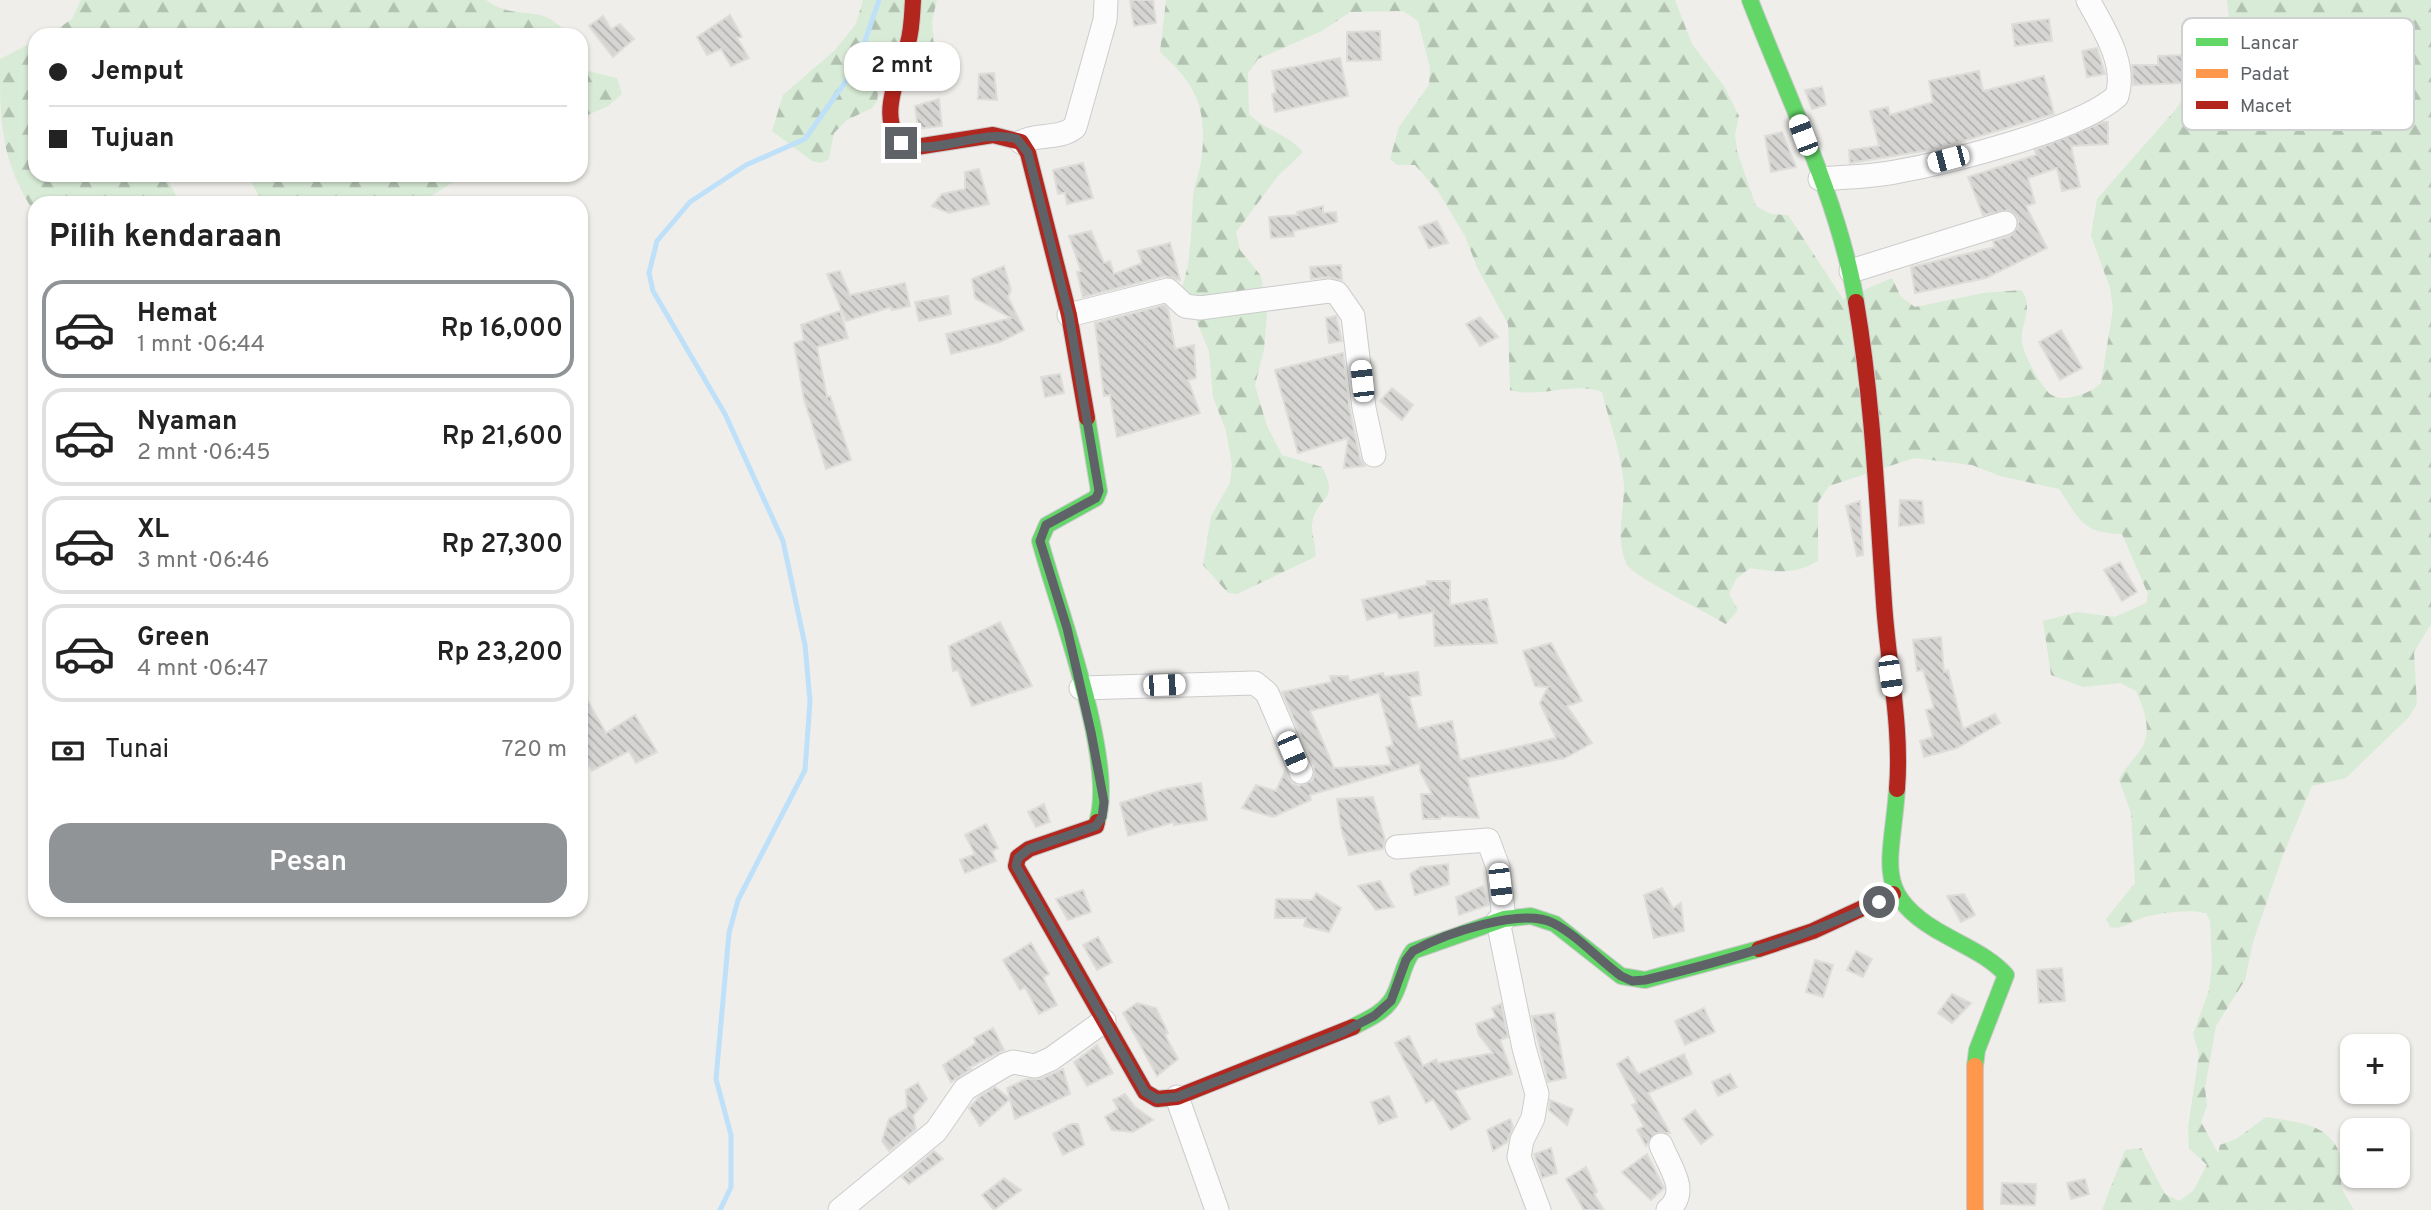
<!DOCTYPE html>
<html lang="id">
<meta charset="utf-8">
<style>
body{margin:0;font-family:Overpass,sans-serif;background:#f6f6f6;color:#222;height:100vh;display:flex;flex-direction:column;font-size:26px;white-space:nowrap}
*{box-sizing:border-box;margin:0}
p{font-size:23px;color:#767676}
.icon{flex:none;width:38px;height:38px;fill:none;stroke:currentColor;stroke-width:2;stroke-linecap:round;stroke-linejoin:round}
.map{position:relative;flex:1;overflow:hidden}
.drawer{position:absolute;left:28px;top:196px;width:560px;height:721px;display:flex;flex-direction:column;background:#fff;border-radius:21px;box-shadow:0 2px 5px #0004}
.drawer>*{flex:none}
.hud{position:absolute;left:28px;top:28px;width:560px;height:154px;border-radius:21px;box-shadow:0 2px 5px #0004;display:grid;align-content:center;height:154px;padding:0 21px;background:#fff}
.tools{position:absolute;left:2340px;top:1034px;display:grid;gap:14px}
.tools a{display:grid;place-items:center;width:70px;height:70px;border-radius:14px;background:#fff;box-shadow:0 2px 5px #0004;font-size:35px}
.end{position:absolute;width:32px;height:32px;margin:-16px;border:9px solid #5f6368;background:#fff;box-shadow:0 0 0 4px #fff}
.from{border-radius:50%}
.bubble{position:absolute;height:49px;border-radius:21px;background:#fff;box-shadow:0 2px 5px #0004;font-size:23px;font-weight:600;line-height:49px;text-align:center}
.car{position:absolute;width:21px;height:42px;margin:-21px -10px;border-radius:9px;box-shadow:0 0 5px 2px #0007;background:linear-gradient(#fff 24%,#345 0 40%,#fff 0 76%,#345 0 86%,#fff 0)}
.hud b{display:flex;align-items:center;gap:24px;height:66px;font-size:26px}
.hud b+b{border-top:2px solid #e0e0e0}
.hud i{width:18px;height:18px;background:#222}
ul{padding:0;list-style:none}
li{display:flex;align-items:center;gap:21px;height:98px;margin:0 14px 10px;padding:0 7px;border:4px solid #e0e0e0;border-radius:21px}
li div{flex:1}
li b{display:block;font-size:26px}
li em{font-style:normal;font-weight:600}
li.selected{border-color:#919496}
li>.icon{width:63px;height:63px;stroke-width:1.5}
h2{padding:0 21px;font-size:32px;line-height:84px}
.pay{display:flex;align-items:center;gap:18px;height:77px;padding:0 21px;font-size:26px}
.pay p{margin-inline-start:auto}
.cta{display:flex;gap:14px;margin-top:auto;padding:14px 21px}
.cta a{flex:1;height:80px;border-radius:21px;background:#919496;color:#fff;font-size:28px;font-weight:600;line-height:80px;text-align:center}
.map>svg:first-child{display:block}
</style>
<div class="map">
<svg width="2431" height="1210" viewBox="0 0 2431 1210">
<defs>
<pattern id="forest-firs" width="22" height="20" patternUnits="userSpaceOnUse" patternTransform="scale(1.75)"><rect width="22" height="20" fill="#d8ebd6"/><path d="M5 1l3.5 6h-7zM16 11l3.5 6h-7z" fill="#b2c2b1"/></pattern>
<pattern id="building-back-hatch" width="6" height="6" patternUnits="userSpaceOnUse" patternTransform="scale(1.75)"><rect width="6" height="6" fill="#d6d5d3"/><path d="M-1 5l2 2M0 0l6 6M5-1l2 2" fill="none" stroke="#b1b0af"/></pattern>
</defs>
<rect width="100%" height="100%" fill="#efeeea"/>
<g fill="url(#forest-firs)">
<path d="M 81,0 L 486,0 C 520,24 540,0 568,35 L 48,35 L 72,19 Z"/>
<polygon points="863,0 937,0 932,21 934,49 901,57 881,75 877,101 872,108 847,120 834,133 829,159 821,163 812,161 772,131 783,95 834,51 856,24"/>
<path d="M 1166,0 L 1675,0 L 1692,44 L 1724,86 L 1739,116 L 1735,134 L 1737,151 L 1756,206 L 1771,214 L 1788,215 L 1843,299 L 1892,278 L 1901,297 L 1915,307 L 1983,293 L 2021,290 C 2035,306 2020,324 2022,342 C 2023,354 2041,386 2050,394 C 2064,404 2091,393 2101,383 L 2113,309 L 2110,288 L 2091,236 L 2097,199 L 2176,109 L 2230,28 L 2227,0 L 2431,0 L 2431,624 L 2414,652 L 2417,704 L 2408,718 L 2346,778 L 2312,786 L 2283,855 L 2253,942 L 2245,980 L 2216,1026 L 2205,1088 L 2207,1106 L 2201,1122 L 2218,1153 L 2220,1145 L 2236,1139 L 2266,1117 C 2299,1123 2336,1123 2342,1164 C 2343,1170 2341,1175 2341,1180 C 2340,1190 2350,1202 2354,1210 L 2102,1210 L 2125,1150 L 2141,1148 L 2165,1194 L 2179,1201 L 2193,1191 L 2207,1165 L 2189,1148 L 2188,1127 L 2199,1054 L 2193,1034 L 2209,990 L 2212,964 L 2210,921 L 2206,913 C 2188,909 2159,913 2142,918 C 2130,922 2122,930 2110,927 L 2106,919 L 2135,883 L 2131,813 L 2119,780 C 2125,766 2140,754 2144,744 C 2151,725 2143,707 2136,691 L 2120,683 L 2083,687 L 2051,675 L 2043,621 L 2077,612 L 2115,617 L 2146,603 L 2148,594 L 2122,534 C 2083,534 2079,519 2059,489 L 2000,476 L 1972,465 L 1914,458 L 1829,486 L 1818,502 L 1818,561 C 1794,575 1777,572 1750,568 L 1736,579 L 1729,594 L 1738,610 L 1726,624 C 1707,613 1638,578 1629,567 C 1614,547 1624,510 1624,487 C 1623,457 1609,422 1602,392 C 1571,381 1542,399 1510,390 L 1508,324 L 1477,267 L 1465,236 L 1438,191 L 1415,165 L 1397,165 L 1390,159 L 1399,127 L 1429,85 L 1430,68 L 1418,21 L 1403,11 L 1350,12 L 1322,31 L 1258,59 L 1248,73 L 1249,114 C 1266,131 1288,134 1303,152 L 1278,176 L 1236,232 L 1240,250 L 1261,276 L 1267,314 L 1264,350 L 1255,385 L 1267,426 L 1282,455 L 1322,467 C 1341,502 1316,496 1312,524 C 1311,535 1317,546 1315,557 L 1237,594 L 1228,593 L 1203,565 L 1211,516 L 1230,483 L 1232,465 L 1226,431 L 1213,397 L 1209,351 L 1182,287 C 1192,259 1191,227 1193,197 C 1194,183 1201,169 1202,155 C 1207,107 1195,83 1160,52 Z"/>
<path d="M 35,41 L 35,175 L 166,175 L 176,196 L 176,203 L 35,203 L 35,214 C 0,158 0,125 0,59 Z"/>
<polygon points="581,63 584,70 617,78 622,94 608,106 581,118"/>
<polygon points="247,175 464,175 431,196 407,203 263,203"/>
</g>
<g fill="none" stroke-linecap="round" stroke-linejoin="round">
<polyline stroke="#bfe0f9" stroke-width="5" points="720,1210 731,1187 731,1135 716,1079 729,933 738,900 805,770 810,701 805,645 783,541 725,414 653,291 649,273 657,241 690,202 746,165 805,139 856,67 879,0"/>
</g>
<g fill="url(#building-back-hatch)" stroke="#deddd9" stroke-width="2" fill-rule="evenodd">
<polygon points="1130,0 1153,0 1156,23 1134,26"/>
<polygon points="730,15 742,37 737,38 749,58 731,66 721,49 707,55 697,37"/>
<polygon points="603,16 611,29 620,24 634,39 613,57 589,26"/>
<polygon points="2049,19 2052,41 2015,46 2012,24"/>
<polygon points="1380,31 1381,60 1347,61 1347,32"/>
<polygon points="2097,48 2105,74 2087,77 2082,51"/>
<polygon points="2182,55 2183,83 2133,85 2132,65 2158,65 2158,56"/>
<polygon points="1340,58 1348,96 1275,112 1272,94 1276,93 1272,71"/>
<polygon points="1979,71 1983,91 2044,76 2054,114 1936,149 1850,163 1849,150 1879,146 1870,111 1888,107 1890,115 1933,102 1929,81"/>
<polygon points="994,73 997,100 978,99 979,74"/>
<polygon points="1822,87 1826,105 1812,109 1805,90"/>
<polygon points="939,99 942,126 918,129 915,106"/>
<polygon points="2103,122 2108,122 2108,144 2071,146 2080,187 2062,191 2057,168 2028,178 2035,203 2026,206 2047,248 1986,278 1915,293 1911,267 1995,247 1993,241 2010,236 2018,227 2018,218 2009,210 1983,215 1968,177 2036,155 2035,150"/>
<polygon points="1782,132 1796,167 1771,172 1765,136"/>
<polygon points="1083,163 1093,198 1067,204 1065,193 1058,194 1053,170"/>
<polygon points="979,169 989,204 949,213 932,206 942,194 965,189 965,172"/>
<polygon points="1323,206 1323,213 1336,212 1337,222 1293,231 1294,236 1271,238 1269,217 1298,215 1297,212"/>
<polygon points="1437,221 1448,243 1429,248 1419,227"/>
<polygon points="1091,231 1104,263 1110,261 1114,274 1142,263 1138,251 1170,243 1180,280 1165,276 1083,297 1077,272 1081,271 1069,236"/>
<polygon points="1341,265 1342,280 1328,277 1311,279 1310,267"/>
<polygon points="1004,266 1011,290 1008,297 1024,330 1000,342 951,354 946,334 1011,318 975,298 972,279"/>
<polygon points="840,271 850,295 905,283 910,306 892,310 891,307 846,321 827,274"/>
<polygon points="948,296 951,314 919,321 915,302"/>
<polygon points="1164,305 1168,309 1175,349 1194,345 1196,378 1188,380 1200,413 1117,437 1110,395 1104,396 1095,323"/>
<polygon points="840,311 848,338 817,347 827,397 830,396 851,460 826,469 804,399 794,343 804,340 801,325"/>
<polygon points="1336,316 1342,341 1329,343 1326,318"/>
<polygon points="1480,317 1498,337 1480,346 1466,324"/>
<polygon points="2061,330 2082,368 2060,380 2039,342"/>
<polygon points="1343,353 1350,411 1360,458 1365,466 1344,468 1348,438 1298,453 1275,370"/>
<polygon points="1060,374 1064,393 1045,397 1041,377"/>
<polygon points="1392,388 1413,405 1402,420 1380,401"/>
<polygon points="1900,500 1922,501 1924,523 1899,526"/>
<polygon points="1860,501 1863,555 1857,556 1846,506"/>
<polygon points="2120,562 2137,592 2122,601 2104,570"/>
<polygon points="1427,581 1450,581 1450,605 1487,599 1497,643 1435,646 1433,612 1399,618 1397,612 1367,620 1362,600 1427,585"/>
<polygon points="1000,622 1032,686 972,706 958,670 953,671 949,646"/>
<polygon points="1941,637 1944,672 1948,670 1963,729 1995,714 2000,723 1957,748 1924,757 1920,741 1933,737 1926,710 1934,708 1923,670 1917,671 1913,640"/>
<path d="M 1551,643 L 1582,701 L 1567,706 L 1592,743 L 1565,758 L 1467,778 L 1479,818 L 1440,816 L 1440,819 L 1423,819 L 1421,794 L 1432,794 L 1420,771 L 1420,763 L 1310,795 L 1311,800 L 1273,817 L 1242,808 L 1256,785 L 1276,791 L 1285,771 L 1292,783 L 1299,786 L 1313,780 L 1314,766 L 1282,692 L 1331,682 L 1330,676 L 1348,676 L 1349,681 L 1383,673 L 1384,677 L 1418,672 L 1421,695 L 1409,697 L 1418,729 L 1452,721 L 1460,760 L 1556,738 L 1540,703 L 1548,687 L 1535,686 L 1523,651 ZM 1379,693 L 1393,745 L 1386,747 L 1391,765 L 1334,768 L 1310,711 Z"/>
<polygon points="581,689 606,733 635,715 657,752 636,763 629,751 592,771 581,750"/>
<polygon points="1201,783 1207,820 1174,825 1174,822 1128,836 1120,803 1166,789"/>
<polygon points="1373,797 1385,840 1383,849 1349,855 1341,828 1337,799"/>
<polygon points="1044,804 1050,822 1036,827 1028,812"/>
<polygon points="986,824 998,848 992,851 996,861 965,873 960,860 975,854 965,835"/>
<polygon points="1448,864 1449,884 1415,895 1410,874 1421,867"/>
<polygon points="1380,881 1388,896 1394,907 1376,910 1358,886"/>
<polygon points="1483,886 1488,905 1459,915 1456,897"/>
<polygon points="1662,888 1673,908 1681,903 1684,931 1654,938 1644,895"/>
<polygon points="1083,890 1091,912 1068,920 1056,899"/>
<polygon points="1316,893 1341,908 1329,932 1304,926 1306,918 1275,918 1276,899 1313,900"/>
<polygon points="1964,894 1975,915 1961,922 1947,896"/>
<polygon points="1098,937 1112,962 1097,970 1083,945"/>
<polygon points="1031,943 1049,974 1043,977 1057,1005 1039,1014 1025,987 1020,990 1003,960"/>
<polygon points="1856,951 1872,959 1863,977 1847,970"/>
<polygon points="1815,960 1833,965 1823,997 1806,992"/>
<polygon points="2062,968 2065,1001 2039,1003 2037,970"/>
<polygon points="1952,994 1971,1003 1952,1023 1938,1013"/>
<polygon points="1137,1003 1156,1008 1168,1033 1165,1035 1178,1059 1157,1076 1123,1013"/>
<polygon points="1501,1004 1508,1037 1500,1040 1512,1074 1454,1091 1470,1119 1451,1130 1433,1099 1426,1103 1395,1043 1409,1036 1423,1066 1436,1059 1438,1063 1493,1053 1479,1035 1476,1024 1496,1017 1492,1008"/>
<polygon points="1704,1008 1715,1032 1685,1045 1675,1021"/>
<polygon points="1554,1013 1566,1078 1548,1082 1532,1016"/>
<polygon points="993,1028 1004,1050 968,1068 971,1069 951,1082 943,1065 976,1043 974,1038"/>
<polygon points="1097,1045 1113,1073 1087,1086 1074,1062"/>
<polygon points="1684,1054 1692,1074 1648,1093 1670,1133 1655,1133 1646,1146 1637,1130 1644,1126 1632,1105 1637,1103 1617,1064 1628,1057 1638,1074"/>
<polygon points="1063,1069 1070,1094 1015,1119 1007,1088 1026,1079 1040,1079"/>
<polygon points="1730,1074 1737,1087 1718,1096 1712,1082"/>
<polygon points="918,1083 927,1099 913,1116 916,1129 889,1151 882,1141 889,1119 907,1108 906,1090"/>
<polygon points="995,1087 1010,1099 980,1126 969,1108 979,1097"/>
<polygon points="1125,1094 1135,1107 1153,1120 1133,1132 1112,1130 1105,1117 1118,1109 1113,1100"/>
<polygon points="1389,1096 1397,1117 1379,1124 1371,1102"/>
<polygon points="1550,1100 1573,1109 1567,1125 1549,1110"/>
<polygon points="1695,1110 1713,1135 1701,1144 1683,1119"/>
<polygon points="1510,1119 1513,1127 1507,1142 1493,1151 1487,1130"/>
<polygon points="1071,1124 1078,1124 1084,1145 1063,1155 1053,1134"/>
<polygon points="1551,1148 1557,1173 1542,1178 1534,1154"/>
<polygon points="934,1151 943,1159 909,1184 902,1177"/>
<polygon points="1647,1154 1664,1188 1651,1200 1622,1172"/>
<polygon points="1586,1167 1597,1192 1594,1194 1604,1210 1584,1210 1566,1179"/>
<polygon points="1004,1178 1021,1190 994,1210 982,1195"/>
<polygon points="2085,1179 2089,1194 2071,1199 2067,1183"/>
<polygon points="2002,1183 2036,1184 2035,1205 2001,1204"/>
</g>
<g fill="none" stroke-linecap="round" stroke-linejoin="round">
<defs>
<g id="street">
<path d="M 1021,142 C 1038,133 1060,140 1075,127 L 1105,20 L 1106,2"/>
<path d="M 1820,179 C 1844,177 1870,177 1895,172 C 1946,163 2080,130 2117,96 C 2127,63 2103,28 2088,0"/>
<polyline points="1851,271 2005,223"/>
<polyline points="1069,315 1168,290 1185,306 1200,308 1329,291 1337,293 1353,316 1364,408 1374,455"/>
<polyline points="1081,688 1255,683 1267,693 1301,772"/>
<polyline points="1397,847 1488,840 1498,867 1504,919"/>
<polyline points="1498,921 1524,1048 1537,1094 1533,1118 1522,1140 1519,1157 1539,1210"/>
<polyline points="1177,1097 1217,1210"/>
<path d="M 1661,1145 C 1670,1168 1690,1191 1668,1210"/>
<polyline points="840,1210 936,1131 965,1089 1005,1065 1013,1062 1035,1066 1051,1059 1104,1021"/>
</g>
<g id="fast">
<path d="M 1750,0 C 1787,96 1839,200 1856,302"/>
<path d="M 1087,418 L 1099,491 L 1096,498 L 1047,525 L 1040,541 C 1057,605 1117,763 1097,822"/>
<path d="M 1897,789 C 1892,864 1870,895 1947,936 C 1968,948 1990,957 2006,975 L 1977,1050 L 1975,1066"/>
<path d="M 1353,1027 C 1366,1020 1381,1014 1390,1002 C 1401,988 1401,966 1413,951 L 1504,919 L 1531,916 L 1555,924 L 1621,976 L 1645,980 L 1759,949"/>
</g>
<polyline id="slow" points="1975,1066 1975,1210"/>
<g id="jam">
<path d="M 913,0 C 912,15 912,29 908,43 C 899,76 869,134 916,147 L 993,135 L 1021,142 L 1028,153 L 1069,315 L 1087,418"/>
<path d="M 1856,302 C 1873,402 1877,502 1884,603 C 1888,665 1902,726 1897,789"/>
<polyline points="1097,822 1096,826 1029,849 1018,857 1016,866 1145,1092 1157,1099 1177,1097 1353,1027"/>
<polyline points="1759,949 1813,931 1893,894"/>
</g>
</defs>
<use href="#street" stroke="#cbcccc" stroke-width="25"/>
<use href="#fast" stroke="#cacacb" stroke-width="18"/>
<use href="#slow" stroke="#cacacb" stroke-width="18"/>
<use href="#jam" stroke="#cacacb" stroke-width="18"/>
<use href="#street" stroke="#fdfcfc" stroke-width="23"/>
<use href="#fast" stroke="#63d668" stroke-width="16"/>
<use href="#slow" stroke="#ff974d" stroke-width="16"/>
<use href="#jam" stroke="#b3261e" stroke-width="16"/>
</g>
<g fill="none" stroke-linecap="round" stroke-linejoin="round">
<path stroke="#5f6368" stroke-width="9" d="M 901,143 C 935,157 979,128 1017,139 L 1028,153 L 1069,315 L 1099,491 L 1096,498 L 1046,525 L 1040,541 L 1067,628 L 1091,732 L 1104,802 L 1102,817 L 1096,826 L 1029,849 L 1018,858 L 1016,866 L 1145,1092 L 1157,1099 L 1177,1097 L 1343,1032 L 1374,1016 L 1391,1001 L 1406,960 L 1413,951 C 1444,934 1521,907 1553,923 C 1577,935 1599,960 1621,976 L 1632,981 L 1645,980 C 1725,961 1805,938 1879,902"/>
</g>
<rect x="2182" y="18" width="232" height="112" rx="10" fill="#fff" stroke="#cfd0d2" stroke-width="2"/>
<rect x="2196" y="38" width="32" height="8" fill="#63d668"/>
<rect x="2196" y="69" width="32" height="9" fill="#ff974d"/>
<rect x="2196" y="101" width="32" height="8" fill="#b3261e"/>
<g font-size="19" fill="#5f6368">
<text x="2240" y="49">Lancar</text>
<text x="2240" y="80">Padat</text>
<text x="2240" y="112">Macet</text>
</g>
</svg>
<div class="tools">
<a>+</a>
<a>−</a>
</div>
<i class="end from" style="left:1879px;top:902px"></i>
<i class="end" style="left:901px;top:143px"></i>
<div class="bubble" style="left:844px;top:42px;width:116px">2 mnt</div>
<i class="car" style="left:1803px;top:135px;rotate:339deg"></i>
<i class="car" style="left:1948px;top:159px;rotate:255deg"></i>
<i class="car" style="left:1362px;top:381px;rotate:354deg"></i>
<i class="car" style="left:1890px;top:676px;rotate:172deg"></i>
<i class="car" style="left:1164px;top:685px;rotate:88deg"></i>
<i class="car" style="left:1292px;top:752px;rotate:157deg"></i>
<i class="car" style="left:1500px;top:884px;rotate:173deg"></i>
<div class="hud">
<b><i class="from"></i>Jemput</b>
<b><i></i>Tujuan</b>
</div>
<section class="drawer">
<h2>Pilih kendaraan</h2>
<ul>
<li class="selected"><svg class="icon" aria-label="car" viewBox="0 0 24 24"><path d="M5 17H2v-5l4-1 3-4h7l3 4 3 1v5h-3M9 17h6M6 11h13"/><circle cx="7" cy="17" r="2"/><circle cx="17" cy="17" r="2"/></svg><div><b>Hemat</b><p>1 mnt · 06:44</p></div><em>Rp 16,000</em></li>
<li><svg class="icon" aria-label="car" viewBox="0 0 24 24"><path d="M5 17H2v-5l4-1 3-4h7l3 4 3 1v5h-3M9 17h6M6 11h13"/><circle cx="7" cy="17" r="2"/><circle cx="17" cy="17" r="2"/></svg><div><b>Nyaman</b><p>2 mnt · 06:45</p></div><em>Rp 21,600</em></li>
<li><svg class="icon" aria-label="car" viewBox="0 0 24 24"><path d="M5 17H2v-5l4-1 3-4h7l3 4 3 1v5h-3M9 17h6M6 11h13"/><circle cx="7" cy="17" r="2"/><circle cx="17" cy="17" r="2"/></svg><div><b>XL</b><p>3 mnt · 06:46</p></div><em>Rp 27,300</em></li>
<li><svg class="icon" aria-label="car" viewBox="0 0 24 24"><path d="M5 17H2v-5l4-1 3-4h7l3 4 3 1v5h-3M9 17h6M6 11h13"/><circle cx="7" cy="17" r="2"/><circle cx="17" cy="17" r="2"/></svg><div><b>Green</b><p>4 mnt · 06:47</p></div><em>Rp 23,200</em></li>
</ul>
<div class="pay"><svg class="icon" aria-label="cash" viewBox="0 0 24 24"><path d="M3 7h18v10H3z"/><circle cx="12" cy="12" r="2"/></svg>Tunai<p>720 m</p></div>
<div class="cta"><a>Pesan</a></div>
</section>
</div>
